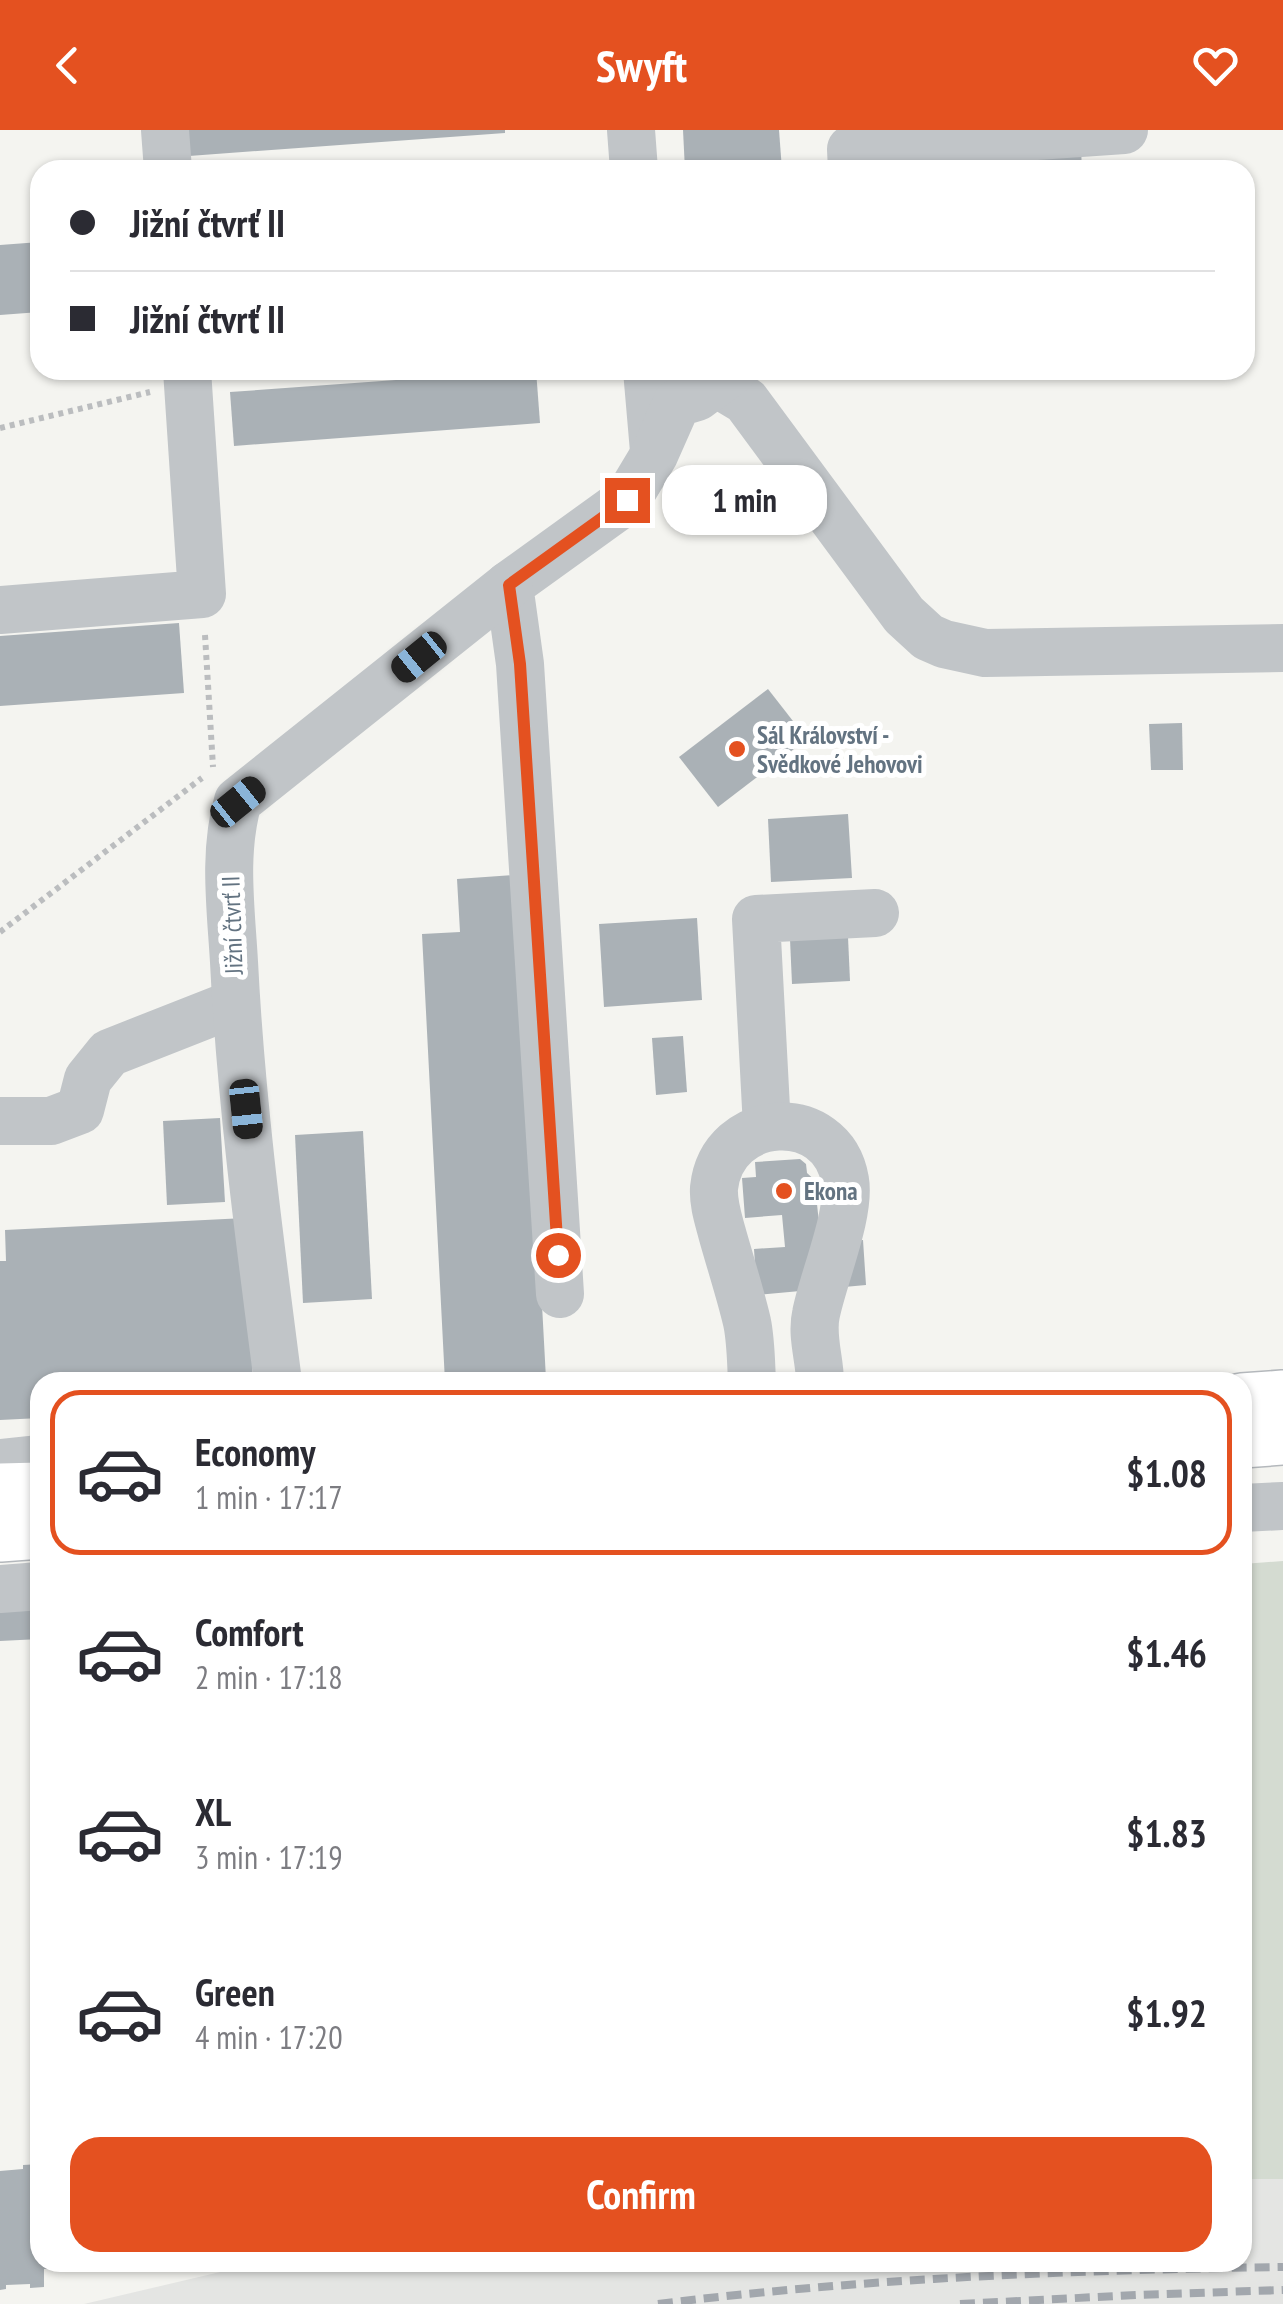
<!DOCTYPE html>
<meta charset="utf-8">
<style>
body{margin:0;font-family:"PT Sans Narrow",sans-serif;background:#f7f7f7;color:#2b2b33;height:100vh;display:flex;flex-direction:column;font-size:38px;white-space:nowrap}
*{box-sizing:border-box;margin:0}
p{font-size:32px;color:#7c7c81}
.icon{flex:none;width:55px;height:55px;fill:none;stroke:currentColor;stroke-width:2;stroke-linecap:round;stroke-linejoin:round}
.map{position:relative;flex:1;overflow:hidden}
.side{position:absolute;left:30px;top:1242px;width:1222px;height:900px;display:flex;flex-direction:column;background:#fff;border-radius:30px;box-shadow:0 2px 8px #0004}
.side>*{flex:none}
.banner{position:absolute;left:30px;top:30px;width:1225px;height:220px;border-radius:30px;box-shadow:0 2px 8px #0004;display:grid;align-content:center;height:220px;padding:0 40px;background:#fff}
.end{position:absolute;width:45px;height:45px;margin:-22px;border:12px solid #e45120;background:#fff;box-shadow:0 0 0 5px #fff}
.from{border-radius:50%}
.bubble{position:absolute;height:70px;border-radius:30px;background:#fff;box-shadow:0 2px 8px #0004;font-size:32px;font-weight:700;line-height:70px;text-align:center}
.car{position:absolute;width:30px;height:60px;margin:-30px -15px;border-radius:12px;box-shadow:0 0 8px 2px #0007;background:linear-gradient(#222 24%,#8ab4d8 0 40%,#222 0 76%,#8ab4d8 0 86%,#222 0)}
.banner b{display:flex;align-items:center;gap:35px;height:95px;font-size:38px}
.banner b+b{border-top:2px solid #e1e1e2}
.banner i{width:25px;height:25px;background:#2b2b33}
ul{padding:18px 0 0;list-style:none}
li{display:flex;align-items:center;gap:30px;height:165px;margin:0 20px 15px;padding:0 20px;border:5px solid transparent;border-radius:30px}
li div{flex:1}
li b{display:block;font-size:38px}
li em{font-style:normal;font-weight:700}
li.on{border-color:#e45120}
li>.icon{width:90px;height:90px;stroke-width:1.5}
.primary-button{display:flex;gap:20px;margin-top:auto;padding:20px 40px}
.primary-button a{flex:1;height:115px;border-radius:30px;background:#e45120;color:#fff;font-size:40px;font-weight:700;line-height:115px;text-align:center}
header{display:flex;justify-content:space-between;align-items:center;height:130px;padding:0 40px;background:#e45120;color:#fff;font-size:45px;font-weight:700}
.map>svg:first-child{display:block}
</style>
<header><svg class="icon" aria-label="back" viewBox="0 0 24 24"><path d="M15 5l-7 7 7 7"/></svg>Swyft<svg class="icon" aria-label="heart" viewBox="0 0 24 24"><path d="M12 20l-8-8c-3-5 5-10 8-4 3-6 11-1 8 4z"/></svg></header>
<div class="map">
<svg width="1283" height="2174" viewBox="0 0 1283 2174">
<rect width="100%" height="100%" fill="#f4f4f0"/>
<polygon fill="#e4e5e3" points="1243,2049 1283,2049 1283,2174 84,2174 250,2135 277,2132 1242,2132"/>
<polygon fill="#d4dbd1" points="1283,1431 1283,2049 1243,2049 1243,1434"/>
<g fill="#aab1b6">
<polygon points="187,0 505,0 505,3 189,26"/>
<polygon points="683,0 779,0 782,40 685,40"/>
<polygon points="1081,19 1082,40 895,40 895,30"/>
<polygon points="40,112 40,182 0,185 0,115"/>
<polygon points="536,240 540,293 234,316 230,262"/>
<polygon points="179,493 184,563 0,576 0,506"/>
<polygon points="768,559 807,609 718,677 679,627"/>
<polygon points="1182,593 1183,640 1151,640 1149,594"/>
<polygon points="848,684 852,748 771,752 768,689"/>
<polygon points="514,745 534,1026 546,1249 445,1252 422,804 460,802 457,749"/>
<polygon points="697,788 702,870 604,877 599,794"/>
<polygon points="848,807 850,851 792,854 790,809"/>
<polygon points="683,906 687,962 656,965 652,908"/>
<polygon points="220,988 225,1072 167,1075 163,991"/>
<polygon points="363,1001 372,1169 303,1173 295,1005"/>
<polygon points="800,1029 806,1034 807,1043 819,1054 820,1070 817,1074 821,1113 863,1110 866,1155 757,1165 754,1119 785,1117 782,1085 745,1088 742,1048 756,1047 755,1032"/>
<polygon points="245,1088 253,1252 40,1252 40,1288 0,1290 0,1131 6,1131 5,1100"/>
<polygon points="40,1475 40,1509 0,1511 0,1477"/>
<polygon points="40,2034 40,2132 108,2132 108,2135 44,2139 44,2157 30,2158 30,2154 6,2155 6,2159 0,2160 0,2041 23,2039 23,2035"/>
</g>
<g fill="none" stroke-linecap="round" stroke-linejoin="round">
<defs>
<g id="major">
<polyline points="1242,1271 1283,1268"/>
<polyline points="1242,1310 1283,1307"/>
<polyline points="0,1361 40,1360"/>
<polyline points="0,1404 40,1401"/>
</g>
</defs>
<use href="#major" stroke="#b4b8bc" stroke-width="58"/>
<g stroke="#bbbdbf" stroke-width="6" stroke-dasharray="5 5" stroke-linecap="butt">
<polyline points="0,298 150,262"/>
<polyline points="205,505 213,637"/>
<polyline points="0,802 202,648"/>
</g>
<g stroke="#c1c5c8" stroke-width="48">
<polyline points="165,0 168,40"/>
<polyline points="631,0 634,40"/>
<polyline points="852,40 851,19 1124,0"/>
<polyline points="647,240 654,321"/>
<polyline points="716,253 746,271 904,485 928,507 944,514 985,523 1283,518"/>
<polyline points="0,480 202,464 187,240"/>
<polyline points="0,991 51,991 80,980 88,949 109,923 236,873"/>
<polyline points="767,997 756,789 875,783"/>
<polyline points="560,1164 520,534 509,455 627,370 654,325 677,273 697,267 733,240"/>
<path d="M 278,1252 C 260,1113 241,972 234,832 C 231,779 223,723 238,671 L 509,455"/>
<path d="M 752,1252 C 751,1233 751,1211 747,1192 C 740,1162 730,1132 722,1103 C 718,1088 713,1073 714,1058 C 722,981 832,974 845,1050 C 851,1084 823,1148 816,1184 C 811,1206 820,1230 820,1252"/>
<polyline points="0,1333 40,1329"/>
<polyline points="1242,1378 1283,1376"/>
<polyline points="0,1459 40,1456"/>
</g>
<use href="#major" stroke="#fff" stroke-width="55"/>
<g stroke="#a2a7ad" stroke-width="8" stroke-dasharray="15 8" stroke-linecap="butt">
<path d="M 658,2174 C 865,2148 1075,2140 1283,2137"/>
<polyline points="960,2174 1136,2165 1283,2160"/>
</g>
</g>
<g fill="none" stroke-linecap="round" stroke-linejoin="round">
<polyline stroke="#e45120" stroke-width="12" points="558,1125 520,534 509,455 627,370"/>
</g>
<g fill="#e45120" stroke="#fff" stroke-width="4">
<circle cx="737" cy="619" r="10"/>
<circle cx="784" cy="1061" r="10"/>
</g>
<g text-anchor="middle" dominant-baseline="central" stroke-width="10" stroke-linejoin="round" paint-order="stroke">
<g font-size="25" font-weight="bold" fill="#637381" stroke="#fff" text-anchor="start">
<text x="757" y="605">Sál Království -<tspan x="757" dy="29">Svědkové Jehovovi</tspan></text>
<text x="804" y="1061">Ekona</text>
</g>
<g font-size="25" fill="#637381" stroke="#fff">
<text transform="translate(232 795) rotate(-92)">Jižní čtvrť II</text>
</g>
</g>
</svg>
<i class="end from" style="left:558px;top:1125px"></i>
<i class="end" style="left:627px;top:370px"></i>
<div class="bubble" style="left:662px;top:335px;width:165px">1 min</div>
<i class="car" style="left:419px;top:527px;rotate:231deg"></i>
<i class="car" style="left:238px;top:672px;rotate:51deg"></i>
<i class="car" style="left:246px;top:979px;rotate:174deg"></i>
<div class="banner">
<b><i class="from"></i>Jižní čtvrť II</b>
<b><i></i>Jižní čtvrť II</b>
</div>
<section class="side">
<ul>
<li class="on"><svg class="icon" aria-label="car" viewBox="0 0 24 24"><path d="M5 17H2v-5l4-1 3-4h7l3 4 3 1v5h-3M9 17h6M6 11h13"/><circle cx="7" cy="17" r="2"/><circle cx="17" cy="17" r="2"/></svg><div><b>Economy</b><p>1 min · 17:17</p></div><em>$1.08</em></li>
<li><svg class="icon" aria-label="car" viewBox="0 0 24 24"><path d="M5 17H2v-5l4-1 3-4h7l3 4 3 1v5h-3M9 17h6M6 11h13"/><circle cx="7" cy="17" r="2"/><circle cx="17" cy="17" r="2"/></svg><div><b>Comfort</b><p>2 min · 17:18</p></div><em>$1.46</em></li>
<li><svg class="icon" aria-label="car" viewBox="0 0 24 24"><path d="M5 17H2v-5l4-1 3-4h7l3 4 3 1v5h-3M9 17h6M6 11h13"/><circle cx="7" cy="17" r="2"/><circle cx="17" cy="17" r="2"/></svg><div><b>XL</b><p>3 min · 17:19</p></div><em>$1.83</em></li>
<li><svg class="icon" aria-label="car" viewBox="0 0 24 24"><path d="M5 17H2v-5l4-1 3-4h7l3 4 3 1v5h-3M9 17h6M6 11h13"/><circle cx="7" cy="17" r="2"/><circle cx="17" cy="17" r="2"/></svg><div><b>Green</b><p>4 min · 17:20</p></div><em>$1.92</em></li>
</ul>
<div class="primary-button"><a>Confirm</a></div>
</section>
</div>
